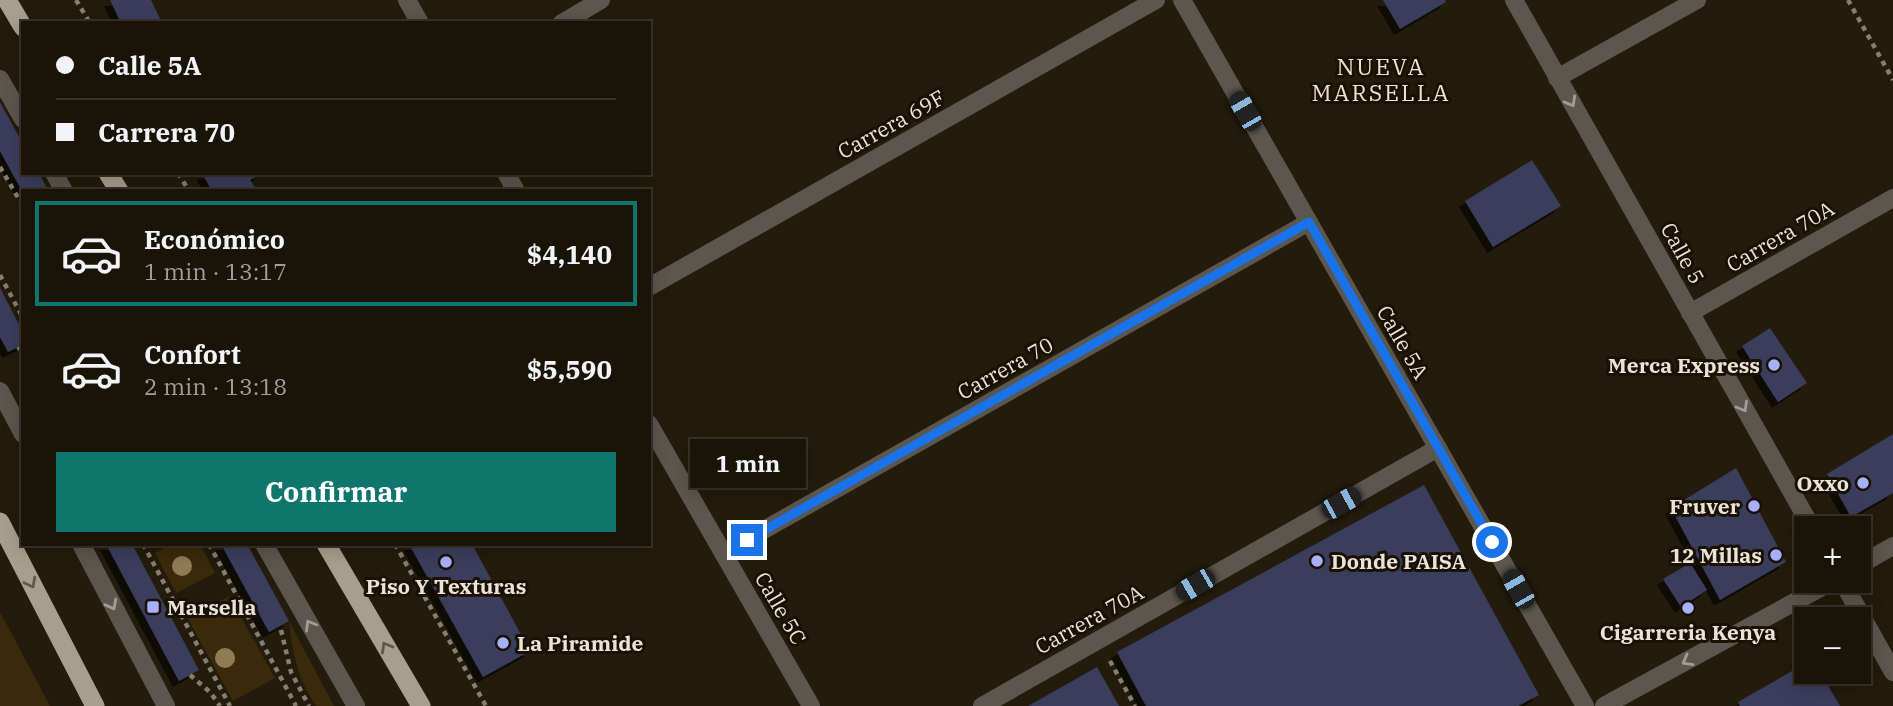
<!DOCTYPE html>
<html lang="es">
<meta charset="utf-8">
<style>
body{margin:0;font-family:"IBM Plex Serif",serif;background:#272116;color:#f1f3f6;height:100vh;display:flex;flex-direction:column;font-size:26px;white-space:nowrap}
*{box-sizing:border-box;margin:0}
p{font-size:23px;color:#9f9e9c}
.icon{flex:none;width:38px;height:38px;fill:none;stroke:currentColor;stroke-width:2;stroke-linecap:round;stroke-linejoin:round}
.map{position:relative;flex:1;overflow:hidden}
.side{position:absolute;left:21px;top:189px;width:630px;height:357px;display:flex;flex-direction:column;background:#1a1408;border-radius:0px;box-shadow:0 4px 18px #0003,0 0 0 2px #383329}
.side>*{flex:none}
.hud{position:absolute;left:21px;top:21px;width:630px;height:154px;border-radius:0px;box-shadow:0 4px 18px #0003,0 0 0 2px #383329;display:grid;align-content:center;height:154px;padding:0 35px;background:#1a1408}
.fabs{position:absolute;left:1794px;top:516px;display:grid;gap:14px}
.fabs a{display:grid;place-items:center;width:77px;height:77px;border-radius:0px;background:#1a1408;box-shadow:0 4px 18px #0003,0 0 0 2px #383329;font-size:35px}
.end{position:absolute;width:32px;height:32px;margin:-16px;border:9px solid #1a73e8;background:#fff;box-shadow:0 0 0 4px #fff}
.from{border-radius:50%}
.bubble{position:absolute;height:49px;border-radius:0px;background:#1a1408;box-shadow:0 4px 18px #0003,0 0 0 2px #383329;font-size:23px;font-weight:700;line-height:49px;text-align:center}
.car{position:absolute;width:21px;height:42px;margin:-21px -10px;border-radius:9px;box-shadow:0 0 5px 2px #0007;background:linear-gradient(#222 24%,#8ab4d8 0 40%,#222 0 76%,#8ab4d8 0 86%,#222 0)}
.hud b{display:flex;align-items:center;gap:24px;height:66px;font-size:26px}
.hud b+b{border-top:2px solid #383329}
.hud i{width:18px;height:18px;background:#f1f3f6}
ul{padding:12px 0 0;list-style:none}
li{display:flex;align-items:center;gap:21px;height:105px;margin:0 14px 10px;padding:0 21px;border:4px solid transparent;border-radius:0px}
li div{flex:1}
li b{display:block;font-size:26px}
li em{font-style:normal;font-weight:700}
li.on{border-color:#0f766e}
li>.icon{width:63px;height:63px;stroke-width:1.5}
.action{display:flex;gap:14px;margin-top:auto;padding:14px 35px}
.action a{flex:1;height:80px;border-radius:0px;background:#0f766e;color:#fff;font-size:28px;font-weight:700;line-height:80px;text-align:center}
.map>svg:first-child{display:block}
</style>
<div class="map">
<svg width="1893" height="706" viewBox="0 0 1893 706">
<defs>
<filter id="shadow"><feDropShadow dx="-6" dy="6" stdDeviation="0" flood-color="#0009"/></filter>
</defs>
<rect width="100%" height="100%" fill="#231b0b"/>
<g fill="#3a2a0b">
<polygon points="172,544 200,544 215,573 176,593 155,553"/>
<polygon points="229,596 275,678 233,701 188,619"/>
<polygon points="0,612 50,706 0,706"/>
<path d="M 289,621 L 334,706 L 316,706 C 298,680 292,652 289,621 Z"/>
</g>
<g fill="#3a3d5b" filter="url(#shadow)">
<polygon points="110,0 151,0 162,23 121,23"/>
<polygon points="1383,0 1445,0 1446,2 1400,29"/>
<polygon points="0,102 23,144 23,173 39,173 48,191 22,191 0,151"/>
<polygon points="1532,160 1561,206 1493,247 1465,201"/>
<polygon points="202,173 262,173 250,180 257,191 212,191"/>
<polygon points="0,288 23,332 23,345 8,352 0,337"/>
<polygon points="1770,328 1807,383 1778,402 1742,346"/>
<polygon points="1893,434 1893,493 1851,517 1827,474"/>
<polygon points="1736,468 1786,562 1720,600 1671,508"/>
<polygon points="1424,485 1539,695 1518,706 1146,706 1117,652"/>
<polygon points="106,544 132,544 199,670 179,681"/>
<polygon points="221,544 247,544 289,621 269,632"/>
<polygon points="409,544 472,544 530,651 483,677"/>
<polygon points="1690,563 1707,590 1681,607 1663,579"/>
<polygon points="1806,663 1806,672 1820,672 1840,706 1740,706 1738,702"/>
<polygon points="1097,667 1119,706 1028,706"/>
</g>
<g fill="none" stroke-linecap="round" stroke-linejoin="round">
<g stroke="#857e71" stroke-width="4.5" stroke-dasharray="5 5" stroke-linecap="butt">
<polyline points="76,0 90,23"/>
<polyline points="1848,0 1893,80"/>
<polyline points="0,167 23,206"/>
<polyline points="178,173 189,191"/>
<polyline points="0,275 23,318"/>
<polyline points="18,347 23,352"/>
<polyline points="143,544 230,706"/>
<polyline points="209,544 296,706"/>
<polyline points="395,544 486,706"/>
<polyline points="281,630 291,672 309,706"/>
<polyline points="1110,661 1135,706"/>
<polyline points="190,675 210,692 220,706"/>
</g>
<g stroke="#5b574f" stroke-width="18">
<polyline points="0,79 23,119"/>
<polyline points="54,173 64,191"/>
<polyline points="0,391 23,434"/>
<polyline points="81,544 166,706"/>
<polyline points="264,544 356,706"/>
</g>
<g stroke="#5b574f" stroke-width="18">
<polyline points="407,0 420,23"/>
<polyline points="1182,0 1585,706"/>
<polyline points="562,23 601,0"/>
<polyline points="1557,78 1697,0"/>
<polyline points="506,173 516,191"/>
<polyline points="649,287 1156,0"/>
<polyline points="1690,313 1893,198"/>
<polyline points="649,424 811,706"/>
<polyline points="723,553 1309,222"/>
<polyline points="982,706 1438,448"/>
</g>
<g stroke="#5b574f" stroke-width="18">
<polyline points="1514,0 1812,528"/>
<polyline points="1858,566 1893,546"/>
<polyline points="1842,581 1893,672"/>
<polyline points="1604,706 1833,581"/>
</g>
<g stroke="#a89e8d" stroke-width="19">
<polyline points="7,0 23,27"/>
<polyline points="108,173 119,191"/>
<polyline points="0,522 95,706"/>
<polyline points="326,544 421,706"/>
</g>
</g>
<g fill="#907b55">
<circle cx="182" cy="566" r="10"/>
<circle cx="225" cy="658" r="10"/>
</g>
<defs><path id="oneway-chevron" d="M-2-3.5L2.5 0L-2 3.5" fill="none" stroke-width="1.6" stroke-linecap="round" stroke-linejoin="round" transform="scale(1.75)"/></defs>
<g stroke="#a29d94">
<use href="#oneway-chevron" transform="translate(1571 102) rotate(61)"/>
<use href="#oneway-chevron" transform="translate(1743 407) rotate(60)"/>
<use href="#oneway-chevron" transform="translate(112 605) rotate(62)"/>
<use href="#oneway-chevron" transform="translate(310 625) rotate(-120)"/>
<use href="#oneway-chevron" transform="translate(1687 661) rotate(151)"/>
</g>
<g stroke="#615848">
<use href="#oneway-chevron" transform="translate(31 583) rotate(63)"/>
<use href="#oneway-chevron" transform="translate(386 647) rotate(-120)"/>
</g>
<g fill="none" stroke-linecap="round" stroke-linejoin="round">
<polyline stroke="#1a73e8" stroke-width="9" points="747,540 1309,222 1492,542"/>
</g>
<g fill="#a8b0fc" stroke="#1a1104" stroke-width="2.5">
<circle cx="1774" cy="365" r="7"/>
<circle cx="1863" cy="483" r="7"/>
<circle cx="1754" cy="506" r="7"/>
<circle cx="1776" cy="555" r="7"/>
<circle cx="1317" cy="561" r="7"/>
<circle cx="446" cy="562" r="7"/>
<rect x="146" y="600" width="14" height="14" rx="3.5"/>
<circle cx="1688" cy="608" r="7"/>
<circle cx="503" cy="643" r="7"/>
</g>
<g text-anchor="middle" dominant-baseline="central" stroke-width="6" stroke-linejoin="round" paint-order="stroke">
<g font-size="21" fill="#e9e3d9" stroke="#1a1104">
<text transform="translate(891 124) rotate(-29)">Carrera 69F</text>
<text transform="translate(1780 236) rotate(-30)">Carrera 70A</text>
<text transform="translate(1683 253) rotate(61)">Calle 5</text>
<text transform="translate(1403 342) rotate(60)">Calle 5A</text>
<text transform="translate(1005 368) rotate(-29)">Carrera 70</text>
<text transform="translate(781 608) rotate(60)">Calle 5C</text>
<text transform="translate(1089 619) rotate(-29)">Carrera 70A</text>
</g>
<g font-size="21" font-weight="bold" fill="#e9e3d9" stroke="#1a1104" text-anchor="end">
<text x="1760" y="365">Merca Express</text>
<text x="1849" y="483">Oxxo</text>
<text x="1740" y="506">Fruver</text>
<text x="1762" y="555">12 Millas</text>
<text x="1331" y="561" text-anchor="start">Donde PAISA</text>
<text x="446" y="586" text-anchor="middle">Piso Y Texturas</text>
<text x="167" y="607" text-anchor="start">Marsella</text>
<text x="1688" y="632" text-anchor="middle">Cigarreria Kenya</text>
<text x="517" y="643" text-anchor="start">La Piramide</text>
</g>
<g font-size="23" letter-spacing="2" fill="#ede2ce" stroke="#1a1104">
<text x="1381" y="66">NUEVA<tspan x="1381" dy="26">MARSELLA</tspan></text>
</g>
</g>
</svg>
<div class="fabs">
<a>+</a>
<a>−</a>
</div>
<i class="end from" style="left:1492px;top:542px"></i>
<i class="end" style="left:747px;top:540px"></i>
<div class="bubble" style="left:690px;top:439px;width:116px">1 min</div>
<i class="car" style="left:1245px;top:111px;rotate:330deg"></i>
<i class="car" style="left:1341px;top:503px;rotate:61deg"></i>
<i class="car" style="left:1195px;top:585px;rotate:240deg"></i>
<i class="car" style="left:1518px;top:589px;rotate:330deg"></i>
<div class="hud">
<b><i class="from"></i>Calle 5A</b>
<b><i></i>Carrera 70</b>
</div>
<section class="side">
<ul>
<li class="on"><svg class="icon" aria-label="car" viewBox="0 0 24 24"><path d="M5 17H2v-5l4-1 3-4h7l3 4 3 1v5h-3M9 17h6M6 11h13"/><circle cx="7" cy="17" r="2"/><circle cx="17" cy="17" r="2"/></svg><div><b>Económico</b><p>1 min · 13:17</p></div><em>$4,140</em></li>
<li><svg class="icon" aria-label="car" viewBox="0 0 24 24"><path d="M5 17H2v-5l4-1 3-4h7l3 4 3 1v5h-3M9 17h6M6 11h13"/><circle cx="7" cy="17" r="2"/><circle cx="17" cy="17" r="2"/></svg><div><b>Confort</b><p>2 min · 13:18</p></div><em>$5,590</em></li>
</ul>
<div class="action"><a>Confirmar</a></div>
</section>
</div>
